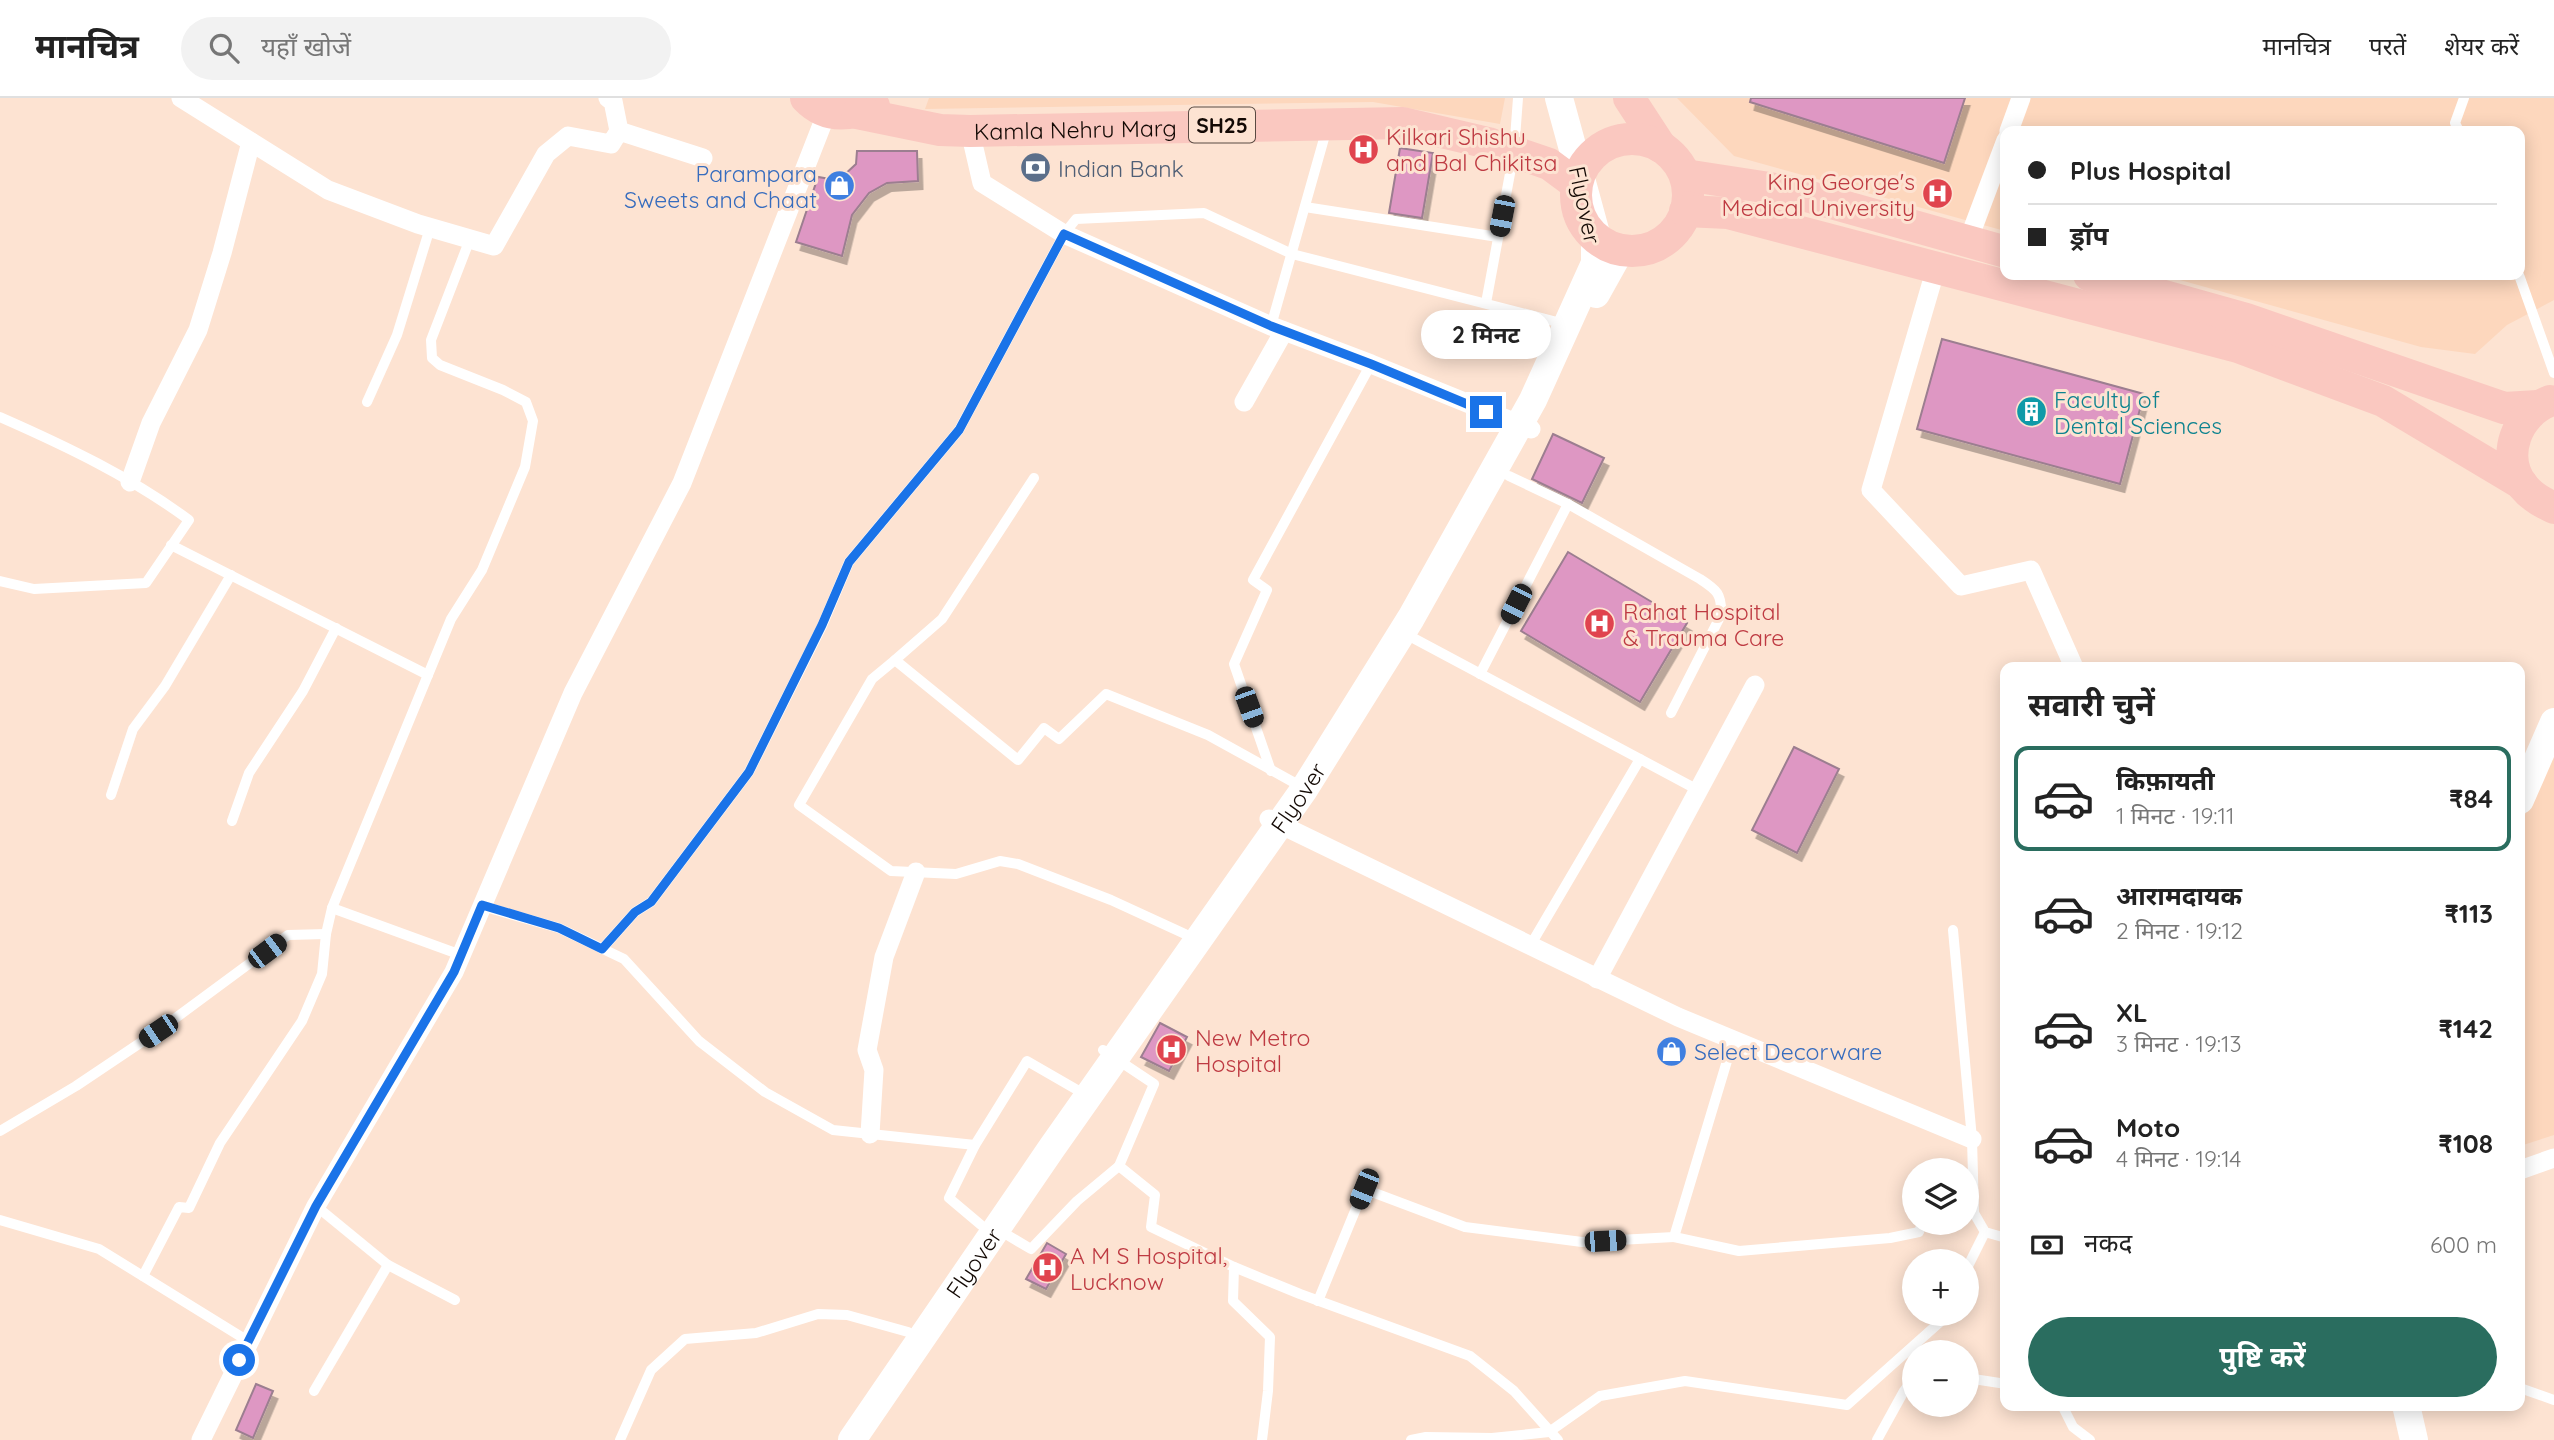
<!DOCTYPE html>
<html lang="hi">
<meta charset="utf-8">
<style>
body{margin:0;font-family:Quicksand,"Noto Sans Devanagari",sans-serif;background:#f2f2f2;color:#222;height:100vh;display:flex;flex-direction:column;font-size:26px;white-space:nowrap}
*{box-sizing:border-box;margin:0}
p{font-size:23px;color:#767676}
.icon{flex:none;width:38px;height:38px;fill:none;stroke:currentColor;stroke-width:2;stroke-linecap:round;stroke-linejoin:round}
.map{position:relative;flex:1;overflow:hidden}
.panel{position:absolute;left:2000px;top:564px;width:525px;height:749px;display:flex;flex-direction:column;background:#fff;border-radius:14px;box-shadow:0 4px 18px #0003}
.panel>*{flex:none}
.top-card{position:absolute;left:2000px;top:28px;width:525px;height:154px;border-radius:14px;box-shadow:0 4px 18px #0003;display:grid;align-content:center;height:154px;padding:0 28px;background:#fff}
.controls{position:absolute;left:1902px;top:1060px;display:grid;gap:14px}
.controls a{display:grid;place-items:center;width:77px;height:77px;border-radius:50%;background:#fff;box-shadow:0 4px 18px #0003;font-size:35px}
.end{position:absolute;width:32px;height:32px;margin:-16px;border:9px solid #1a73e8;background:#fff;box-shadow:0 0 0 4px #fff}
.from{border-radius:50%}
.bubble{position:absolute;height:49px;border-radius:24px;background:#fff;box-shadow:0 4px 18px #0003;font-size:23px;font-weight:700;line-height:49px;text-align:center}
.car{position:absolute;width:21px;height:42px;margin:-21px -10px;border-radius:9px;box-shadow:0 0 5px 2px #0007;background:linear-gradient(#222 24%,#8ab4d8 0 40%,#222 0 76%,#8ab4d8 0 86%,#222 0)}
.top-card b{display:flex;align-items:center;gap:24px;height:66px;font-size:26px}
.top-card b+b{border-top:2px solid #e0e0e0}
.top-card i{width:18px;height:18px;background:#222}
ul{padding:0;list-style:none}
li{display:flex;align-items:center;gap:21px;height:105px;margin:0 14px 10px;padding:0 14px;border:4px solid transparent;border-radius:14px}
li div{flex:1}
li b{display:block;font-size:26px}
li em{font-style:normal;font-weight:700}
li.active{border-color:#2a6d5f}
li>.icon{width:63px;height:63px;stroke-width:1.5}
h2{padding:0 28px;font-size:32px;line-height:84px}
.pay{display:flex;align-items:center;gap:18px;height:77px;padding:0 28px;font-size:26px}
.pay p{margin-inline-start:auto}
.cta{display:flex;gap:14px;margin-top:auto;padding:14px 28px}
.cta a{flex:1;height:80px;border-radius:42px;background:#2a6d5f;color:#fff;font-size:28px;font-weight:700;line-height:80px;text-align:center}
header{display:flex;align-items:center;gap:42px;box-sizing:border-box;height:98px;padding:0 35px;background:#fff;border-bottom:2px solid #e0e0e0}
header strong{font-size:33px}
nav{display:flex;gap:38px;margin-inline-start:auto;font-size:24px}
.search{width:490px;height:63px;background:#f2f2f2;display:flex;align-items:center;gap:18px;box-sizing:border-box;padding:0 24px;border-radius:38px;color:#767676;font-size:26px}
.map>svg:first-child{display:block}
</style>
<header>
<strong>मानचित्र</strong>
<div class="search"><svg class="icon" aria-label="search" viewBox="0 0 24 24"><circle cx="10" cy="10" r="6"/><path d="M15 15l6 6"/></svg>यहाँ खोजें</div>
<nav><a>मानचित्र</a><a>परतें</a><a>शेयर करें</a></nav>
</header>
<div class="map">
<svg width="2554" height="1342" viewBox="0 0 2554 1342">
<defs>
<filter id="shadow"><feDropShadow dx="4.5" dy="8" stdDeviation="0" flood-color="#0004"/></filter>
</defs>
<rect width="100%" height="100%" fill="#fde3d2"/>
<g fill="#fdd7bd">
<polygon points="929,0 1505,0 1500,26 1373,4 925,11"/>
<polygon points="1677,0 2554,0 2554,202 2507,227 2475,256 2421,249 2162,177 2520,177 2520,33 2006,33 2005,133 1734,58"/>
<polygon points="2554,652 2554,1037 2520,1048 2520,728"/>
</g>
<g fill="#de97c3" stroke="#9c7e90" stroke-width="2" filter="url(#shadow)">
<polygon points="1751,0 1965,0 1944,65 1750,4"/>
<polygon points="1400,50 1433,55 1422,120 1389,115"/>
<polygon points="857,53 917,53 918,83 887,85 869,95 852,117 842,158 796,144 818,79 830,81 842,79 856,66"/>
<polygon points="1942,241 2144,296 2120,386 1917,331"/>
<polygon points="1553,336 1604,360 1582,405 1532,381"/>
<polygon points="1568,454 1687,525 1640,604 1521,533"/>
<polygon points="1794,649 1839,671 1797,755 1752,732"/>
<polygon points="1160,925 1187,939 1169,973 1141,959"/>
<polygon points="1047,1145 1066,1156 1046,1191 1026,1181"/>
<polygon points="256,1286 273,1293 253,1340 236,1332"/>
</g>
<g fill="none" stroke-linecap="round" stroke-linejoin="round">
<g stroke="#fff" stroke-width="10">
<polyline points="2459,33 2455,25 2464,0"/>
<polyline points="1305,109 1498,139"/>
<polyline points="2519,177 2554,275"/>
<polyline points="1486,205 1514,54 1518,0"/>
<polyline points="1271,228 1327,30"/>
<polyline points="367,304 397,237 430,130"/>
<path d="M 0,319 C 66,348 131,379 189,422 L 146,485 L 34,491 L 0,483"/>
<polyline points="1509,378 1568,406"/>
<polyline points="1034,380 942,521 895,562 1018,662 1044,630 1059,641 1106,596 1208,637 1302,689"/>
<polyline points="171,447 428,577"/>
<polyline points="1415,541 1698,692"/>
<polyline points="895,562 872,581 799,707 891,773 956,776 1000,763 1018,766 1111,802 1185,836"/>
<path d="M 1480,576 L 1568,406 L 1700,481 C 1717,492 1722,496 1721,517 L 1671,615"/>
<polyline points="1271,673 1234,566 1267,492 1253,482 1371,266"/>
<polyline points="111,697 133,631 165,588 231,477"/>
<polyline points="232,723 249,675 303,593 336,530"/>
<polyline points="482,808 559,830 624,861 699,943 765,994 833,1032 975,1047"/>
<polyline points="332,810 461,857"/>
<polyline points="1953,832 1972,1041 1974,1115 1985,1134 2006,1140"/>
<polyline points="1530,848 1640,661"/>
<polyline points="602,851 635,814 651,804 749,674 822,528 849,464 959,332 1064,136 1076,121 1204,115 1292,156 1557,224"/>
<polyline points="1103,952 1154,986 1119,1068 1155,1097 1151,1129 1234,1169 1300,1196 1470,1258 1514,1293 1558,1342"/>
<polyline points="0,1033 76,988 158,933 288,837 326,836"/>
<polyline points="316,1108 388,1167 455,1202"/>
<polyline points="0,1122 99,1151 248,1243"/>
<polyline points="981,1127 949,1100 975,1047 1027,963 1086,997"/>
<polyline points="1009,1138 1031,1151 1077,1103 1119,1068"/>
<polyline points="1674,1139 1739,1153 1890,1140 1919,1134 1922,1125"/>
<polyline points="1234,1169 1233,1203 1270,1239 1268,1293 1262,1342"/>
<polyline points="1967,1170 1985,1134"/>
<polyline points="143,1178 179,1109 189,1110 220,1045 302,923 322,876 326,836 332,810 451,521 482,472 525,369 533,323 526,304 503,292 440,267 432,260 431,242 470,141"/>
<polyline points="1318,1203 1364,1091 1465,1129 1582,1144 1674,1139 1733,943"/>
<polyline points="1967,1280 2006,1286"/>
<polyline points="2520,1290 2554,1302"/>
<polyline points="314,1293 388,1167"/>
<polyline points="2062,1307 2073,1329 2090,1342"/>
<polyline points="620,1342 651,1272 685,1241 756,1235 818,1216 847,1217 908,1234"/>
<polyline points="1411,1342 1426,1339 1492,1340 1549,1334 1600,1298 1685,1283 1847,1307 1940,1224 1944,1216"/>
<polyline points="1877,1342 1904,1293 1914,1280"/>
</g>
<g stroke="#fff" stroke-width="19">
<polyline points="181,0 328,92 418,126 494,148 546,56 568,38 611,46 619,33 703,60"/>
<polyline points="608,0 613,3 619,33"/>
<polyline points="970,33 982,85 1064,136 1271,228 1371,266 1531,331"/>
<polyline points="2009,33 2021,0"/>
<polyline points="1968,143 2006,42"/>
<polyline points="1936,170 1871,392 1961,488 2031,472 2073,567"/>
<polyline points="1244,304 1284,233"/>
<polyline points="130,384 151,325 198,232 222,155 251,44"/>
<polyline points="1269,721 1678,919 1972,1041"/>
<polyline points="1597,881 1755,587"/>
<polyline points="870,1036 874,972 867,952 884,859 916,774"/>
<polyline points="2520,1072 2554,1060"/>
<polyline points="201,1342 316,1108 454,874 573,595 682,385 827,14"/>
</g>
<g stroke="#fff" stroke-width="28">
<polyline points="1596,196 1620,153"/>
<polyline points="2520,702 2554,624"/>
<polyline points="2406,1307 2414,1342"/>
<path id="s1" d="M 852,1342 L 1051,1051 L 1303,693 L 1411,520 L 1533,302 L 1595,165 L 1595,132 L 1559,0"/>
</g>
<g stroke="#fac8c0" stroke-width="32">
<path d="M 806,0 C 826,21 850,18 874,8"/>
<polyline points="1629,0 1661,49"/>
<path id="s2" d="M 857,15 L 940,32 L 970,33 L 1403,25 L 1488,45 L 1549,66 L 1576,86"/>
<circle cx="1632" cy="97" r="56"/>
<polyline points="1685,77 1789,93 2006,154"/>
<polyline points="1685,113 1728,115 2238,249 2383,303 2522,386"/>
<polyline points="2089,177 2246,221 2504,310 2538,308"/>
<path d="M 2550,303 C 2517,315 2500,358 2523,388 C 2532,399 2542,404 2554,410"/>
</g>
</g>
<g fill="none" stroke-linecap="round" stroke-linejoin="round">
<polyline stroke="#1a73e8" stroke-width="9" points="239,1262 316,1108 454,874 482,807 559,830 602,851 635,814 651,804 749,674 822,527 849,464 959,332 1064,136 1271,228 1371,266 1486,314"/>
</g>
<defs>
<symbol id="hospital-disc" viewBox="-11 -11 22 22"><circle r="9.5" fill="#e0444e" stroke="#fde3d2"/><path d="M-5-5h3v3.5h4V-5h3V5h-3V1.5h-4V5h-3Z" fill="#fff"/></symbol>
<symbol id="bank-disc" viewBox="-11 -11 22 22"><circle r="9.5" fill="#5c6f8a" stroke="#fde3d2"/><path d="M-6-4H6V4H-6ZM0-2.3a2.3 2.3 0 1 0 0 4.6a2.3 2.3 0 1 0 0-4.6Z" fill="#fff"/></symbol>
<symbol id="shop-disc" viewBox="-11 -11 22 22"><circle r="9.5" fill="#3f7fe0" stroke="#fde3d2"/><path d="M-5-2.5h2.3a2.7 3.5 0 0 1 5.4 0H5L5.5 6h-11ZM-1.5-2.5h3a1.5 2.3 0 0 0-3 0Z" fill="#fff"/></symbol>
<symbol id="building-disc" viewBox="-11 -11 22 22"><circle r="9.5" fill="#0f9aa8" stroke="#fde3d2"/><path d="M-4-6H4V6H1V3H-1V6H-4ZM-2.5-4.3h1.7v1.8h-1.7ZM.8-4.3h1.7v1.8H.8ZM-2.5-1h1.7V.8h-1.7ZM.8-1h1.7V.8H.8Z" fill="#fff"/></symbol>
</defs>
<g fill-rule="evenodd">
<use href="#hospital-disc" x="1346" y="34" width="35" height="35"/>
<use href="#bank-disc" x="1018" y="52" width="35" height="35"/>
<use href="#shop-disc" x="822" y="70" width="35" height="35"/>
<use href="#hospital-disc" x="1920" y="78" width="35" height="35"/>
<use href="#building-disc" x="2014" y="296" width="35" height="35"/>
<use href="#hospital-disc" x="1582" y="508" width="35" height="35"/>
<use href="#hospital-disc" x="1154" y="934" width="35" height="35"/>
<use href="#shop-disc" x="1654" y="936" width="35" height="35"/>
<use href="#hospital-disc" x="1030" y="1152" width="35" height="35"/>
</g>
<g text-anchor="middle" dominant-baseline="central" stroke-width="6" stroke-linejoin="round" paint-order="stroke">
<rect fill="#fde3d2" stroke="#594a42" stroke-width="2" x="1189" y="9.5" width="66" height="35" rx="5"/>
<g font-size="21" font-weight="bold" fill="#130904">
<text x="1222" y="27">SH25</text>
</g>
<g font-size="23" fill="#130904" stroke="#fde3d2">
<text stroke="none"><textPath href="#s2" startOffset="220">Kamla Nehru Marg</textPath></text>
<text transform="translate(1585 107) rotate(78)">Flyover</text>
<text stroke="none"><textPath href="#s1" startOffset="782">Flyover</textPath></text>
<text stroke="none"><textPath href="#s1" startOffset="215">Flyover</textPath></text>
</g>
<g font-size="23" fill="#be3a42" stroke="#fde3d2" text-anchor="start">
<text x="1386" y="38">Kilkari Shishu<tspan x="1386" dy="26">and Bal Chikitsa</tspan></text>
<text x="1915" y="83" text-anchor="end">King George's<tspan x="1915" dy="26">Medical University</tspan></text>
<text x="1623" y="513">Rahat Hospital<tspan x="1623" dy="26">&amp; Trauma Care</tspan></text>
<text x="1195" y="939">New Metro<tspan x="1195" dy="26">Hospital</tspan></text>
<text x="1070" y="1157">A M S Hospital,<tspan x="1070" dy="26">Lucknow</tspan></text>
</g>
<g font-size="23" fill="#4e5e75" stroke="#fde3d2" text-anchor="start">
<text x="1058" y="70">Indian Bank</text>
</g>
<g font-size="23" fill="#366cbe" stroke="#fde3d2" text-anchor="end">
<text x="817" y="75">Parampara<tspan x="817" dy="26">Sweets and Chaat</tspan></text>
<text x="1694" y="953" text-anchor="start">Select Decorware</text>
</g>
<g font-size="23" fill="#0d838f" stroke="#fde3d2" text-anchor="start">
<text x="2054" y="301">Faculty of<tspan x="2054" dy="26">Dental Sciences</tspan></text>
</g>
</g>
</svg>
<div class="controls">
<a><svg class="icon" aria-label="layers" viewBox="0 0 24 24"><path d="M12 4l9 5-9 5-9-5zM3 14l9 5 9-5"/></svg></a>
<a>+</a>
<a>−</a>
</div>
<i class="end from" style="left:239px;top:1262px"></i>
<i class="end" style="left:1486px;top:314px"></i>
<div class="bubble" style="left:1421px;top:212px;width:130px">2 मिनट</div>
<i class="car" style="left:1502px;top:118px;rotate:191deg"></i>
<i class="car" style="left:1516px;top:506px;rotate:207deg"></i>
<i class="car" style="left:1249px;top:609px;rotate:160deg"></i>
<i class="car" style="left:267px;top:853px;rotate:53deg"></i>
<i class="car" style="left:158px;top:933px;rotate:236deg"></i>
<i class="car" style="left:1364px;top:1091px;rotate:202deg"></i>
<i class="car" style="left:1605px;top:1143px;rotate:87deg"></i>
<div class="top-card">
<b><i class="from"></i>Plus Hospital</b>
<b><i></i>ड्रॉप</b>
</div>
<section class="panel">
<h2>सवारी चुनें</h2>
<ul>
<li class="active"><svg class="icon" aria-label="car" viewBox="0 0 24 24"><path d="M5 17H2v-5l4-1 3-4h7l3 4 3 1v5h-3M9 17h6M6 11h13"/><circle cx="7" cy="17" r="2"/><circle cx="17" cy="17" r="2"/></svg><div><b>किफ़ायती</b><p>1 मिनट · 19:11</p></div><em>₹84</em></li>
<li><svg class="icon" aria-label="car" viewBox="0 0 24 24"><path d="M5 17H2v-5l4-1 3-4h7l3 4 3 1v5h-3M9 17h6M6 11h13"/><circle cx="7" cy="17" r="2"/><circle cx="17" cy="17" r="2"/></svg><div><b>आरामदायक</b><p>2 मिनट · 19:12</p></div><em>₹113</em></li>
<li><svg class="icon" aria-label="car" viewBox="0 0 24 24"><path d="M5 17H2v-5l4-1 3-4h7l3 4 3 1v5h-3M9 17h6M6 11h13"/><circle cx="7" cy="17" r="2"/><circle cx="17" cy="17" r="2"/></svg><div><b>XL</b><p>3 मिनट · 19:13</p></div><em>₹142</em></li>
<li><svg class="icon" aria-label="car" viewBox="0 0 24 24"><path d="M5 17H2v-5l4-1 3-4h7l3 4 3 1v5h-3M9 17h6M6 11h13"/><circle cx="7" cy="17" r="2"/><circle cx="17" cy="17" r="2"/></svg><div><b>Moto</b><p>4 मिनट · 19:14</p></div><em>₹108</em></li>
</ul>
<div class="pay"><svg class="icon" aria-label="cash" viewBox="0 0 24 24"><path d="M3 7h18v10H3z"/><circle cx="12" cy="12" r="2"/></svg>नकद<p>600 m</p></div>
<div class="cta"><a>पुष्टि करें</a></div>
</section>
</div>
